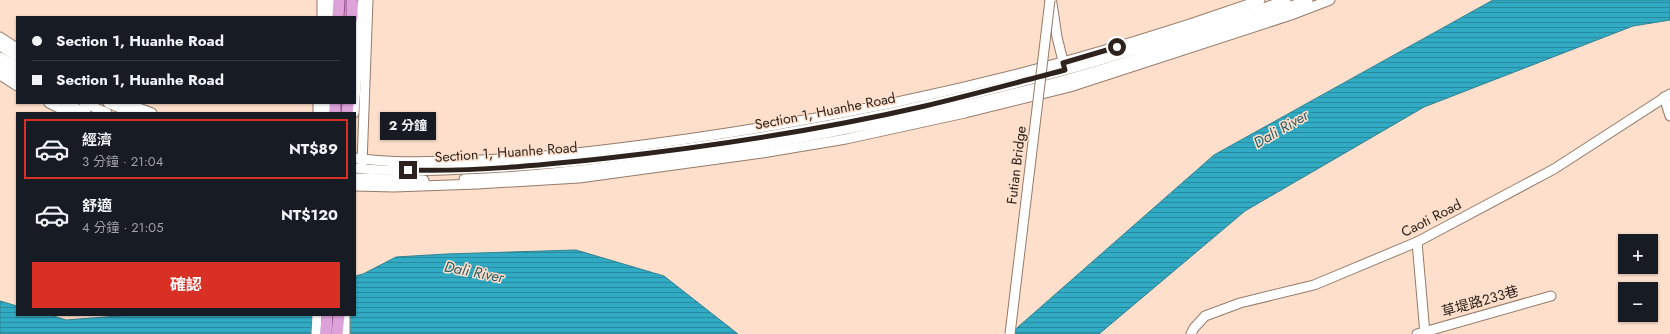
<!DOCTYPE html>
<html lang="zh-TW">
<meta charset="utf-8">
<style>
body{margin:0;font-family:Jost,"Noto Sans TC",sans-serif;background:#20242c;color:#f1f3f6;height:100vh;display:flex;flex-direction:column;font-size:15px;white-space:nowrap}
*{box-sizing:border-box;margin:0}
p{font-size:13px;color:#9ea1a6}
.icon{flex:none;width:22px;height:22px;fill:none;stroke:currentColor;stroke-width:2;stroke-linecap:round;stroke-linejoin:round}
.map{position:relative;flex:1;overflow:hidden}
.drawer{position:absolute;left:16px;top:112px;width:340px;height:204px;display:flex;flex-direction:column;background:#171b24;border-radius:0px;box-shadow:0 1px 3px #0004}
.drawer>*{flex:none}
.banner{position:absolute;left:16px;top:16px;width:340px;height:88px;border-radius:0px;box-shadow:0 1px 3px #0004;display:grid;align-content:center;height:88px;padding:0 16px;background:#171b24}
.controls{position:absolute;left:1618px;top:234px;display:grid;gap:8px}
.controls a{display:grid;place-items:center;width:40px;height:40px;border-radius:0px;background:#171b24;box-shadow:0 1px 3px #0004;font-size:20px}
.end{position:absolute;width:18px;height:18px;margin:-9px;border:5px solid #2e231c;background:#fff;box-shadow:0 0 0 2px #fff}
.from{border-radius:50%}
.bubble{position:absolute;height:28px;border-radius:0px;background:#171b24;box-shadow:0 1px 3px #0004;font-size:13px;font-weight:700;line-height:28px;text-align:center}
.banner b{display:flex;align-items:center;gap:14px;height:38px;font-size:15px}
.banner b+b{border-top:1px solid #363941}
.banner i{width:10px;height:10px;background:#f1f3f6}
ul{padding:7px 0 0;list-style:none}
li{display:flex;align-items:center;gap:12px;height:60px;margin:0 8px 6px;padding:0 8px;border:2px solid transparent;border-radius:0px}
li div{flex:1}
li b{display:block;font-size:15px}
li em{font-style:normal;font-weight:700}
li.selected{border-color:#d93025}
li>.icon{width:36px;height:36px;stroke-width:1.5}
.button{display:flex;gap:8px;margin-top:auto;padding:8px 16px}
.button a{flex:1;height:46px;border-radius:0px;background:#d93025;color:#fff;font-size:16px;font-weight:700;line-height:46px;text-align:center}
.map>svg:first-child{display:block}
</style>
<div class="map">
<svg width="1670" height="334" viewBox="0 0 1670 334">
<defs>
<pattern id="water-rules" width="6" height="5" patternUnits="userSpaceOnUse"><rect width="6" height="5" fill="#31aac4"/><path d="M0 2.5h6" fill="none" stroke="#2a8a9e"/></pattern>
</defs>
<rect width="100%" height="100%" fill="#fddfcb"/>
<g fill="url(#water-rules)" stroke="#308292">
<polygon points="1493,0 1670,0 1670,20 1633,26 1424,107 1245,211 1099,334 1010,334 1214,155"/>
<polygon points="576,250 664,276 738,334 0,334 0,301 17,306 17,315 50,315 66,320 131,315 355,315 355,276 363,274 396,257 446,254"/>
</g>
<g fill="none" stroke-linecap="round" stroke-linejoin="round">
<defs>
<g id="minor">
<polyline points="1052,3 1057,37 1065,69"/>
<polyline points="322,17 322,0"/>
<polyline points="329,17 330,0"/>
<polyline points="0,37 17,48"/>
<polyline points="0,46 17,57"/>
<polyline points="0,57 17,67"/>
<polyline points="0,66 17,76"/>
<polyline points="0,75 17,86"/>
<polyline points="1664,97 1670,116"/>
<polyline points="49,103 69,113"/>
<polyline points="66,103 86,113"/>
<polyline points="84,103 107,113"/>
<polyline points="108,103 132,113"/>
<polyline points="125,103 152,113"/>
<polyline points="318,113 318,103"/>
<polyline points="325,113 326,103"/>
<polyline points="354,113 362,3"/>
<path d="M 355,158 C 388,163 419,162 452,161 C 508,160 564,155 619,148 C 839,121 1051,75 1260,0"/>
<polyline points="362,164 368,0"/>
<path d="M 355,168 C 391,172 428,171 465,169 C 516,167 567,163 617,157 C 846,131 1070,78 1286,0"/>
<polyline points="355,178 424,180"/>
<path d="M 464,179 C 548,176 632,165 715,152 C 822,135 930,115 1035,88 C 1127,64 1218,32 1308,0"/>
<polyline points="355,186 394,187 477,184 579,178 762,153 846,139 965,113 1070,87 1291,15 1330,0"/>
<polyline points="1417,242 1425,334"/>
<polyline points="316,334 317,315"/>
<polyline points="345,334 345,315"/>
<polyline points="1191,334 1194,328 1205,316 1240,303 1314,285 1417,242 1554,169 1670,94"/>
<polyline points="1417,334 1551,296"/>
</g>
<g id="major">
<polyline points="338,17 339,0"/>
<polyline points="352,17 352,0"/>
<polyline points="335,113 335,103"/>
<polyline points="347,113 348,103"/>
<polyline points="326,334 327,315"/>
<polyline points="337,334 339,315"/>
</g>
</defs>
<use href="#minor" stroke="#957b69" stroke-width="11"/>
<use href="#major" stroke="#914d87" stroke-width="13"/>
<use href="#minor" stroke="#fff" stroke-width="9"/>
<use href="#major" stroke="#dda2da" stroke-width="11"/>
<defs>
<polyline id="minor-bridge" points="1010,334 1050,0"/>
</defs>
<use href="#minor-bridge" stroke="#957b69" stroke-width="11" stroke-linecap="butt"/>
<use href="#minor-bridge" stroke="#fff" stroke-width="9"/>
</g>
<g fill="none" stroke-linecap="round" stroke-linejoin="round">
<path stroke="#2e231c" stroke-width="5" d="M 408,170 C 474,172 542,165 608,158 C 715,146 821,130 925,106 C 972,95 1018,82 1065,70 L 1063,63 L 1117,47"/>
</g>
<g text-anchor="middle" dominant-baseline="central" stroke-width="3" stroke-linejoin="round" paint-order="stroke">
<g font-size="14" fill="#2e231c" stroke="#fddfcb">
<text transform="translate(825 111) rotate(-11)">Section 1, Huanhe Road</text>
<text transform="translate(506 152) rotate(-4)">Section 1, Huanhe Road</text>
<text transform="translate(1016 165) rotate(-83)">Futian Bridge</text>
<text transform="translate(1431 218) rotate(-27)">Caoti Road</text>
<text transform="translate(1480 301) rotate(-16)">草堤路233巷</text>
</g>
<g font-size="15" font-style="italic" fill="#2d5e69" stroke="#fddfcb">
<text transform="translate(1281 129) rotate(-30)">Dali River</text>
<text transform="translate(474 272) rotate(11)">Dali River</text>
</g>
</g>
</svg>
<div class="controls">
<a>+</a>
<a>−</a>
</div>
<i class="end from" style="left:1117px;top:47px"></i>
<i class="end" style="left:408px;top:170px"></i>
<div class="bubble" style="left:380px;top:112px;width:56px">2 分鐘</div>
<div class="banner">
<b><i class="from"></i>Section 1, Huanhe Road</b>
<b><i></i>Section 1, Huanhe Road</b>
</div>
<section class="drawer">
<ul>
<li class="selected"><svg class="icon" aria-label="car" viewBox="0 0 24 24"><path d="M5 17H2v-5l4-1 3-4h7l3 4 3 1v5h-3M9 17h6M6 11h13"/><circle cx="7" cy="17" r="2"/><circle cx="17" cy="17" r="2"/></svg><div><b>經濟</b><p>3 分鐘 · 21:04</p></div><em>NT$89</em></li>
<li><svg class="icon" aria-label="car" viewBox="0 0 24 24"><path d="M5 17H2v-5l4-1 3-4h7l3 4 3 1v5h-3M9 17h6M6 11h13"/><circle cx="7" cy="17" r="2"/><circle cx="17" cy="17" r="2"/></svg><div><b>舒適</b><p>4 分鐘 · 21:05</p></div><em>NT$120</em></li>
</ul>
<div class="button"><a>確認</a></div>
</section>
</div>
